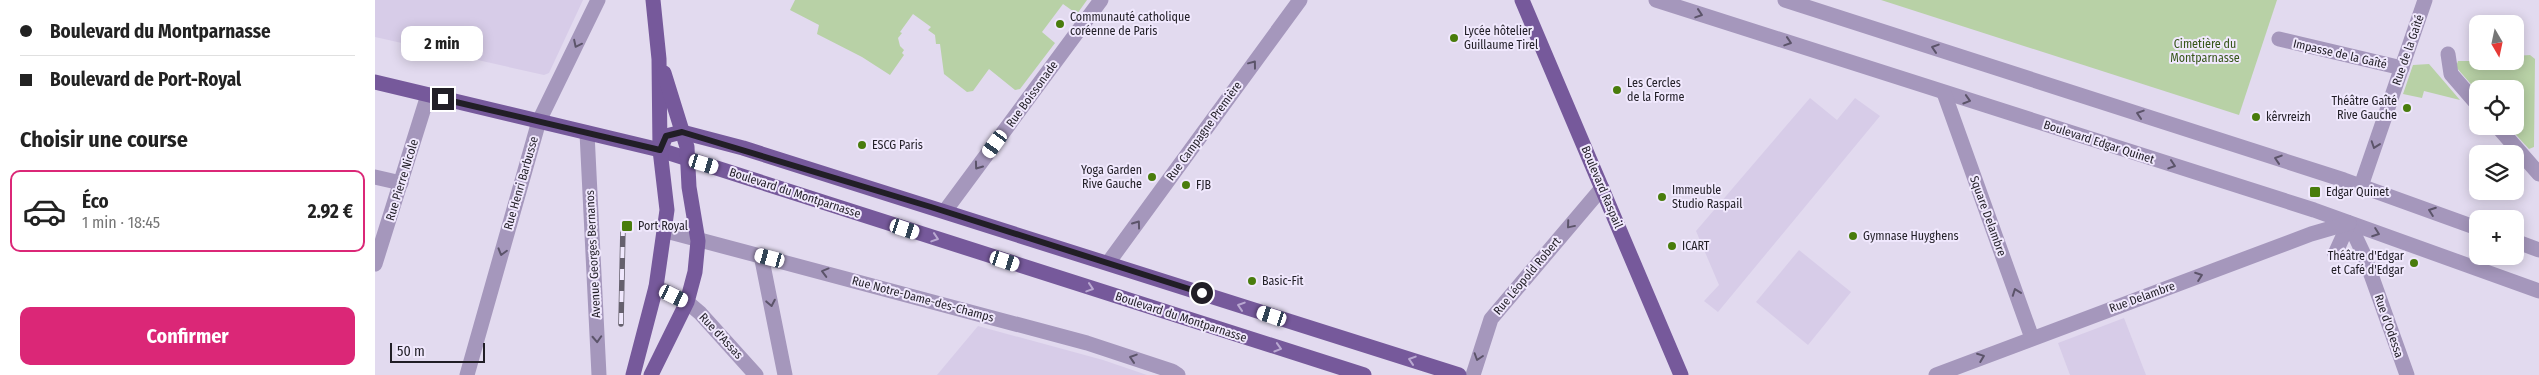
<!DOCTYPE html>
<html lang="fr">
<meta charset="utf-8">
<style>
body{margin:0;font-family:"Fira Sans Condensed",sans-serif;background:#f2f2f2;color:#222;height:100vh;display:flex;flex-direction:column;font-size:19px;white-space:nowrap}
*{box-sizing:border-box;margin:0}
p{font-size:16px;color:#767676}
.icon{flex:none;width:28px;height:28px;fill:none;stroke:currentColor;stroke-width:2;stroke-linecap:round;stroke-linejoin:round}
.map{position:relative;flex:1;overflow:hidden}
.details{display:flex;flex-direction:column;background:#fff;width:375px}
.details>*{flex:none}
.top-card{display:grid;align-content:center;height:110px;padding:0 20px;background:#fff}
.needle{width:32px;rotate:171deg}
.buttons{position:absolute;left:2094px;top:15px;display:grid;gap:10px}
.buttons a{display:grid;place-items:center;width:55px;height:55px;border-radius:10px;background:#fff;box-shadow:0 2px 12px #0003;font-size:25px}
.scale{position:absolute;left:15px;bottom:12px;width:95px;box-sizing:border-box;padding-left:5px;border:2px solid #211e26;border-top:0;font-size:14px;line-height:18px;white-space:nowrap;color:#211e26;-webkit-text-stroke:4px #f0e8fd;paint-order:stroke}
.end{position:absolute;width:22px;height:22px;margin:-11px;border:6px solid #211e26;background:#fff;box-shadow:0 0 0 2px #fff}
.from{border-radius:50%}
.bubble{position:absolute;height:35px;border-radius:10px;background:#fff;box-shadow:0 2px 12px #0003;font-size:16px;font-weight:700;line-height:35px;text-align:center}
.car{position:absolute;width:15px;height:30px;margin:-15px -8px;border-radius:6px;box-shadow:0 0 4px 1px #0007;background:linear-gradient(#fff 24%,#345 0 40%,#fff 0 76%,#345 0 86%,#fff 0)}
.top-card b{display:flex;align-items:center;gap:18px;height:48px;font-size:19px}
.top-card b+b{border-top:1px solid #e0e0e0}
.top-card i{width:12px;height:12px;background:#222}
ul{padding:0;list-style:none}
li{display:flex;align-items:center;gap:15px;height:82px;margin:0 10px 8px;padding:0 10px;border:2px solid #e0e0e0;border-radius:10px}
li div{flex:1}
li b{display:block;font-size:19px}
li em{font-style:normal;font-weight:700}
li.current{border-color:#db2777}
li>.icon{width:45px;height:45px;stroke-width:1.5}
h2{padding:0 20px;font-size:22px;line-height:60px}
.primary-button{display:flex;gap:10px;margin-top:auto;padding:10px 20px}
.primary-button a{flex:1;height:58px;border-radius:10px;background:#db2777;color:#fff;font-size:20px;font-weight:700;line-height:58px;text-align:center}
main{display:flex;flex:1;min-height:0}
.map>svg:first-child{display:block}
</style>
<main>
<section class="details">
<div class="top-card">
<b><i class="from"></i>Boulevard du Montparnasse</b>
<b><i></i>Boulevard de Port-Royal</b>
</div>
<h2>Choisir une course</h2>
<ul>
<li class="current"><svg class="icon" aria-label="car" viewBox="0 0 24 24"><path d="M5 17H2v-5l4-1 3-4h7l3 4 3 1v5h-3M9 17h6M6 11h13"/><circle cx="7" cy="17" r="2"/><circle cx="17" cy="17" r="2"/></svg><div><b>Éco</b><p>1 min · 18:45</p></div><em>2.92 €</em></li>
</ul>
<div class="primary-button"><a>Confirmer</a></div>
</section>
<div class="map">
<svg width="2164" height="375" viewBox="0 0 2164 375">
<rect width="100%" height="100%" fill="#e2daef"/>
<g fill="#d7cce8">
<polygon points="0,0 208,0 174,73 169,75 0,37"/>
<polygon points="1435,98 1462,120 1480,98 1505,116 1343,312 1329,301 1344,285 1321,231"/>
<polygon points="1424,250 1476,292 1433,345 1381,302"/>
<polygon points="1749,318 1771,375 1695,375 1683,343"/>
<polygon points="603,326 728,360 772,375 562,375"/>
</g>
<g fill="#b8d1a6">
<polygon points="420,0 712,0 702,14 688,4 667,32 680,43 645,89 640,90 614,69 598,91 592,92 569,74 565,44 561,44 560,35 553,30 556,27 538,14 525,32 527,33 523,38 525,46 529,50 527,53 529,55 515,75 487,57 442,34 444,25 415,10"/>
<polygon points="1506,0 1902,0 1864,115"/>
<polygon points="2155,55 2160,59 2159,147 2154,149 2133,126 2140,126 2140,89 2102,89 2102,91 2081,67 2083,61 2140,61 2140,56"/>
<polygon points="2054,64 2085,100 2049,91 2047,98 2028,94 2038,65"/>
</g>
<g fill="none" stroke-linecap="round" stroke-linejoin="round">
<g stroke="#a597bc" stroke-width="15">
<polyline points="1281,0 1939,210 2164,291"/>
<polyline points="1410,0 1969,180 2102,228"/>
<polyline points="1904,39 2027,68"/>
<polyline points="2073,54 2076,74 2102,104"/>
<polyline points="1569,93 1657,338"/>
<polyline points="2122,126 2164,174"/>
<polyline points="212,133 224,375"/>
<polyline points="0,177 26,183"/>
<polyline points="1986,186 2050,0"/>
<polyline points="570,211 726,0"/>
<polyline points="1974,223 1989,255 2032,375"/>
<polyline points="291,231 712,343 797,371 803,375"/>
<polyline points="2140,241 2164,250"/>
<polyline points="1960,254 1974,223"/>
<polyline points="386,255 410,375"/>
<polyline points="733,263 925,0"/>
<polyline points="0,264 53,95"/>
<polyline points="281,287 312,302 325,313 381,375"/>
<polyline points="92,375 164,121 223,0"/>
<polyline points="1098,375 1116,319 1227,188"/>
<polyline points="1561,375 1936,234 1974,223"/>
</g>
<g stroke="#76599b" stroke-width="15">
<polyline points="1147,0 1306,375"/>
<polyline points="0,82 285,150 989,375"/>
<polyline points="285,150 291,136 307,132 368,148 1084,375"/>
<polyline points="258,375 281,287 292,210 285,150 284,59 278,0"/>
<polyline points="276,375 312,302 320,272 323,241 314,187 312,147 289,73"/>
</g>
<defs>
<polyline id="rail" points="246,324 248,226"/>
</defs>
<use href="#rail" stroke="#65606d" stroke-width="5.5"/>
<use href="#rail" stroke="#f0e8fd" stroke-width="4" stroke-dasharray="11" stroke-linecap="butt"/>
</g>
<defs><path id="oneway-chevron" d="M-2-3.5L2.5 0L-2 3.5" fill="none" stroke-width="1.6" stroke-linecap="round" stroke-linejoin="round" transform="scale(1.25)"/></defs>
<g stroke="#5c546a">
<use href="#oneway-chevron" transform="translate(1324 14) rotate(18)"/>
<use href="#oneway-chevron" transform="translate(1413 42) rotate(18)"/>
<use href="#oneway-chevron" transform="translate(202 44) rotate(116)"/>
<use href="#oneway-chevron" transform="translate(1560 48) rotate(-162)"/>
<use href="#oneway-chevron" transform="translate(878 64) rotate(-53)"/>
<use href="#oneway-chevron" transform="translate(1592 100) rotate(17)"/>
<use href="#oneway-chevron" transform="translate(1765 114) rotate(-162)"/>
<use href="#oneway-chevron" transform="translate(2000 145) rotate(109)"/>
<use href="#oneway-chevron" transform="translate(1903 159) rotate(-162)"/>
<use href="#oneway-chevron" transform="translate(1797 165) rotate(18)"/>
<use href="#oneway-chevron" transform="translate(603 166) rotate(126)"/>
<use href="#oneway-chevron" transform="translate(2057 211) rotate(-160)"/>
<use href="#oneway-chevron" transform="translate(762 224) rotate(-54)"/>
<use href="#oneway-chevron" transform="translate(1195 225) rotate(130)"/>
<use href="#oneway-chevron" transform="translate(2001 233) rotate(20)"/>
<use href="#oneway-chevron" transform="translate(127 252) rotate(106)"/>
<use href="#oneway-chevron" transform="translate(450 272) rotate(-165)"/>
<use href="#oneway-chevron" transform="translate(1824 276) rotate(-20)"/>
<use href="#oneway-chevron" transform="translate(1641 292) rotate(-110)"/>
<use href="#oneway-chevron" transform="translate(396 303) rotate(79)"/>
<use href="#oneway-chevron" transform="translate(222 339) rotate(87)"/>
<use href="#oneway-chevron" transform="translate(1103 357) rotate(108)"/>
<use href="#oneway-chevron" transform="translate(1606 357) rotate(-21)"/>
<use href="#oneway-chevron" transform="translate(758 358) rotate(-162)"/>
</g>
<g stroke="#b9a8d1">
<use href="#oneway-chevron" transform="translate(560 238) rotate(18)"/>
<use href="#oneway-chevron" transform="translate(715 288) rotate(18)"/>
<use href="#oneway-chevron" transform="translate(866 306) rotate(-162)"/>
<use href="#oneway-chevron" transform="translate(903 348) rotate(17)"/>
<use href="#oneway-chevron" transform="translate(1037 360) rotate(-162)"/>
</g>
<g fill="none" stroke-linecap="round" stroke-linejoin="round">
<polyline stroke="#211e26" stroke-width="6" points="68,99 285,150 291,136 307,132 556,207 827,293"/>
</g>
<g fill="#497c0c" stroke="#f0e8fd" stroke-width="2">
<circle cx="685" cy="24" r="5"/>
<circle cx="1079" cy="38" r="5"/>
<circle cx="1242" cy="90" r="5"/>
<circle cx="2032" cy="108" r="5"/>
<circle cx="1881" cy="117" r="5"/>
<circle cx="487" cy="145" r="5"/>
<circle cx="777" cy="177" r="5"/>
<circle cx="811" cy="185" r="5"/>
<rect x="1934" y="186" width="12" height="12" rx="2.5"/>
<circle cx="1287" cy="197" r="5"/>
<rect x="246" y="220" width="12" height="12" rx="2.5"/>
<circle cx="1478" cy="236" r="5"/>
<circle cx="1297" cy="246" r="5"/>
<circle cx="2039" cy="263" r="5"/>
<circle cx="877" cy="281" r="5"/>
</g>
<g text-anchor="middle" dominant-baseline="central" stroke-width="4" stroke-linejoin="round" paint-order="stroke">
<g font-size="12" fill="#211e26" stroke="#f0e8fd" text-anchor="start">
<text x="695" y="17">Communauté catholique<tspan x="695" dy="14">coréenne de Paris</tspan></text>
<text x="1089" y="31">Lycée hôtelier<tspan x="1089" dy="14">Guillaume Tirel</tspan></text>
<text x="1252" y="83">Les Cercles<tspan x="1252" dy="14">de la Forme</tspan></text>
<text x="2022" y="101" text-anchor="end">Théâtre Gaîté<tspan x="2022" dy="14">Rive Gauche</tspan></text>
<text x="1891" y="117">kêrvreizh</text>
<text x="497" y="145">ESCG Paris</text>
<text x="767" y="170" text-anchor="end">Yoga Garden<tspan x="767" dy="14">Rive Gauche</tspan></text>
<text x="821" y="185">FJB</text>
<text x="1297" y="190">Immeuble<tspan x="1297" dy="14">Studio Raspail</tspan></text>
<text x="1951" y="192">Edgar Quinet</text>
<text x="263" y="226">Port Royal</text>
<text x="1488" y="236">Gymnase Huyghens</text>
<text x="1307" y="246">ICART</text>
<text x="2029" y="256" text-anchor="end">Théâtre d'Edgar<tspan x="2029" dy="14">et Café d'Edgar</tspan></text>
<text x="887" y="281">Basic-Fit</text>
</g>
<g font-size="12" fill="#365619" stroke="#f0e8fd">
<text x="1830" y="44">Cimetière du<tspan x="1830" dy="14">Montparnasse</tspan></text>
</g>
<g font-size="12" fill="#211e26" stroke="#f0e8fd">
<text transform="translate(2033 50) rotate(-71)">Rue de la Gaîté</text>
<text transform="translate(1965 54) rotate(13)">Impasse de la Gaîté</text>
<text transform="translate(657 94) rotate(-54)">Rue Boissonade</text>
<text transform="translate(829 131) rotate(-54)">Rue Campagne Première</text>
<text transform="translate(1724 142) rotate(18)">Boulevard Edgar Quinet</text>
<text transform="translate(27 180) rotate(-73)">Rue Pierre Nicole</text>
<text transform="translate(146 183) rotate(-74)">Rue Henri Barbusse</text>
<text transform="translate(1227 187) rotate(67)">Boulevard Raspail</text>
<text transform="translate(420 193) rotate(18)">Boulevard du Montparnasse</text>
<text transform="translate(1613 216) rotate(70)">Square Delambre</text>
<text transform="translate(218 254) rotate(-93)">Avenue Georges Bernanos</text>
<text transform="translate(1152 276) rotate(-50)">Rue Léopold Robert</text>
<text transform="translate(1767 297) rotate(-20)">Rue Delambre</text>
<text transform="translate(548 299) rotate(15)">Rue Notre-Dame-des-Champs</text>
<text transform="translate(806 317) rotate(18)">Boulevard du Montparnasse</text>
<text transform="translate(2014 326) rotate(71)">Rue d'Odessa</text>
<text transform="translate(346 336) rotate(47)">Rue d'Assas</text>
</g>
</g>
</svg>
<div class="buttons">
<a><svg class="needle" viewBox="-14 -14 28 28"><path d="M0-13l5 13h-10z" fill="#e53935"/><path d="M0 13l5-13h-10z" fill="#767676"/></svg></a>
<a><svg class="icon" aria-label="locate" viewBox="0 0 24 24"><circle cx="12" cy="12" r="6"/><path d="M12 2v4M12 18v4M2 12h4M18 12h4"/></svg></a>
<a><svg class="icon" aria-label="layers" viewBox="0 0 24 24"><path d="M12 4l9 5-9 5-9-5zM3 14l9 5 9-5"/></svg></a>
<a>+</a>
</div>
<div class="scale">50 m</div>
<i class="end from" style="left:827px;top:293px"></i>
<i class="end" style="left:68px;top:99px"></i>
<div class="bubble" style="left:26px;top:26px;width:82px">2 min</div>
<i class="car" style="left:620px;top:144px;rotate:216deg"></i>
<i class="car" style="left:329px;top:164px;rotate:107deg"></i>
<i class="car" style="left:530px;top:229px;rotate:108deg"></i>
<i class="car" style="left:395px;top:258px;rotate:285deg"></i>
<i class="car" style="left:630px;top:261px;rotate:108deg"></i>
<i class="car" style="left:299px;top:296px;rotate:116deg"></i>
<i class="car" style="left:897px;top:316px;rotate:288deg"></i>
</div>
</main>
